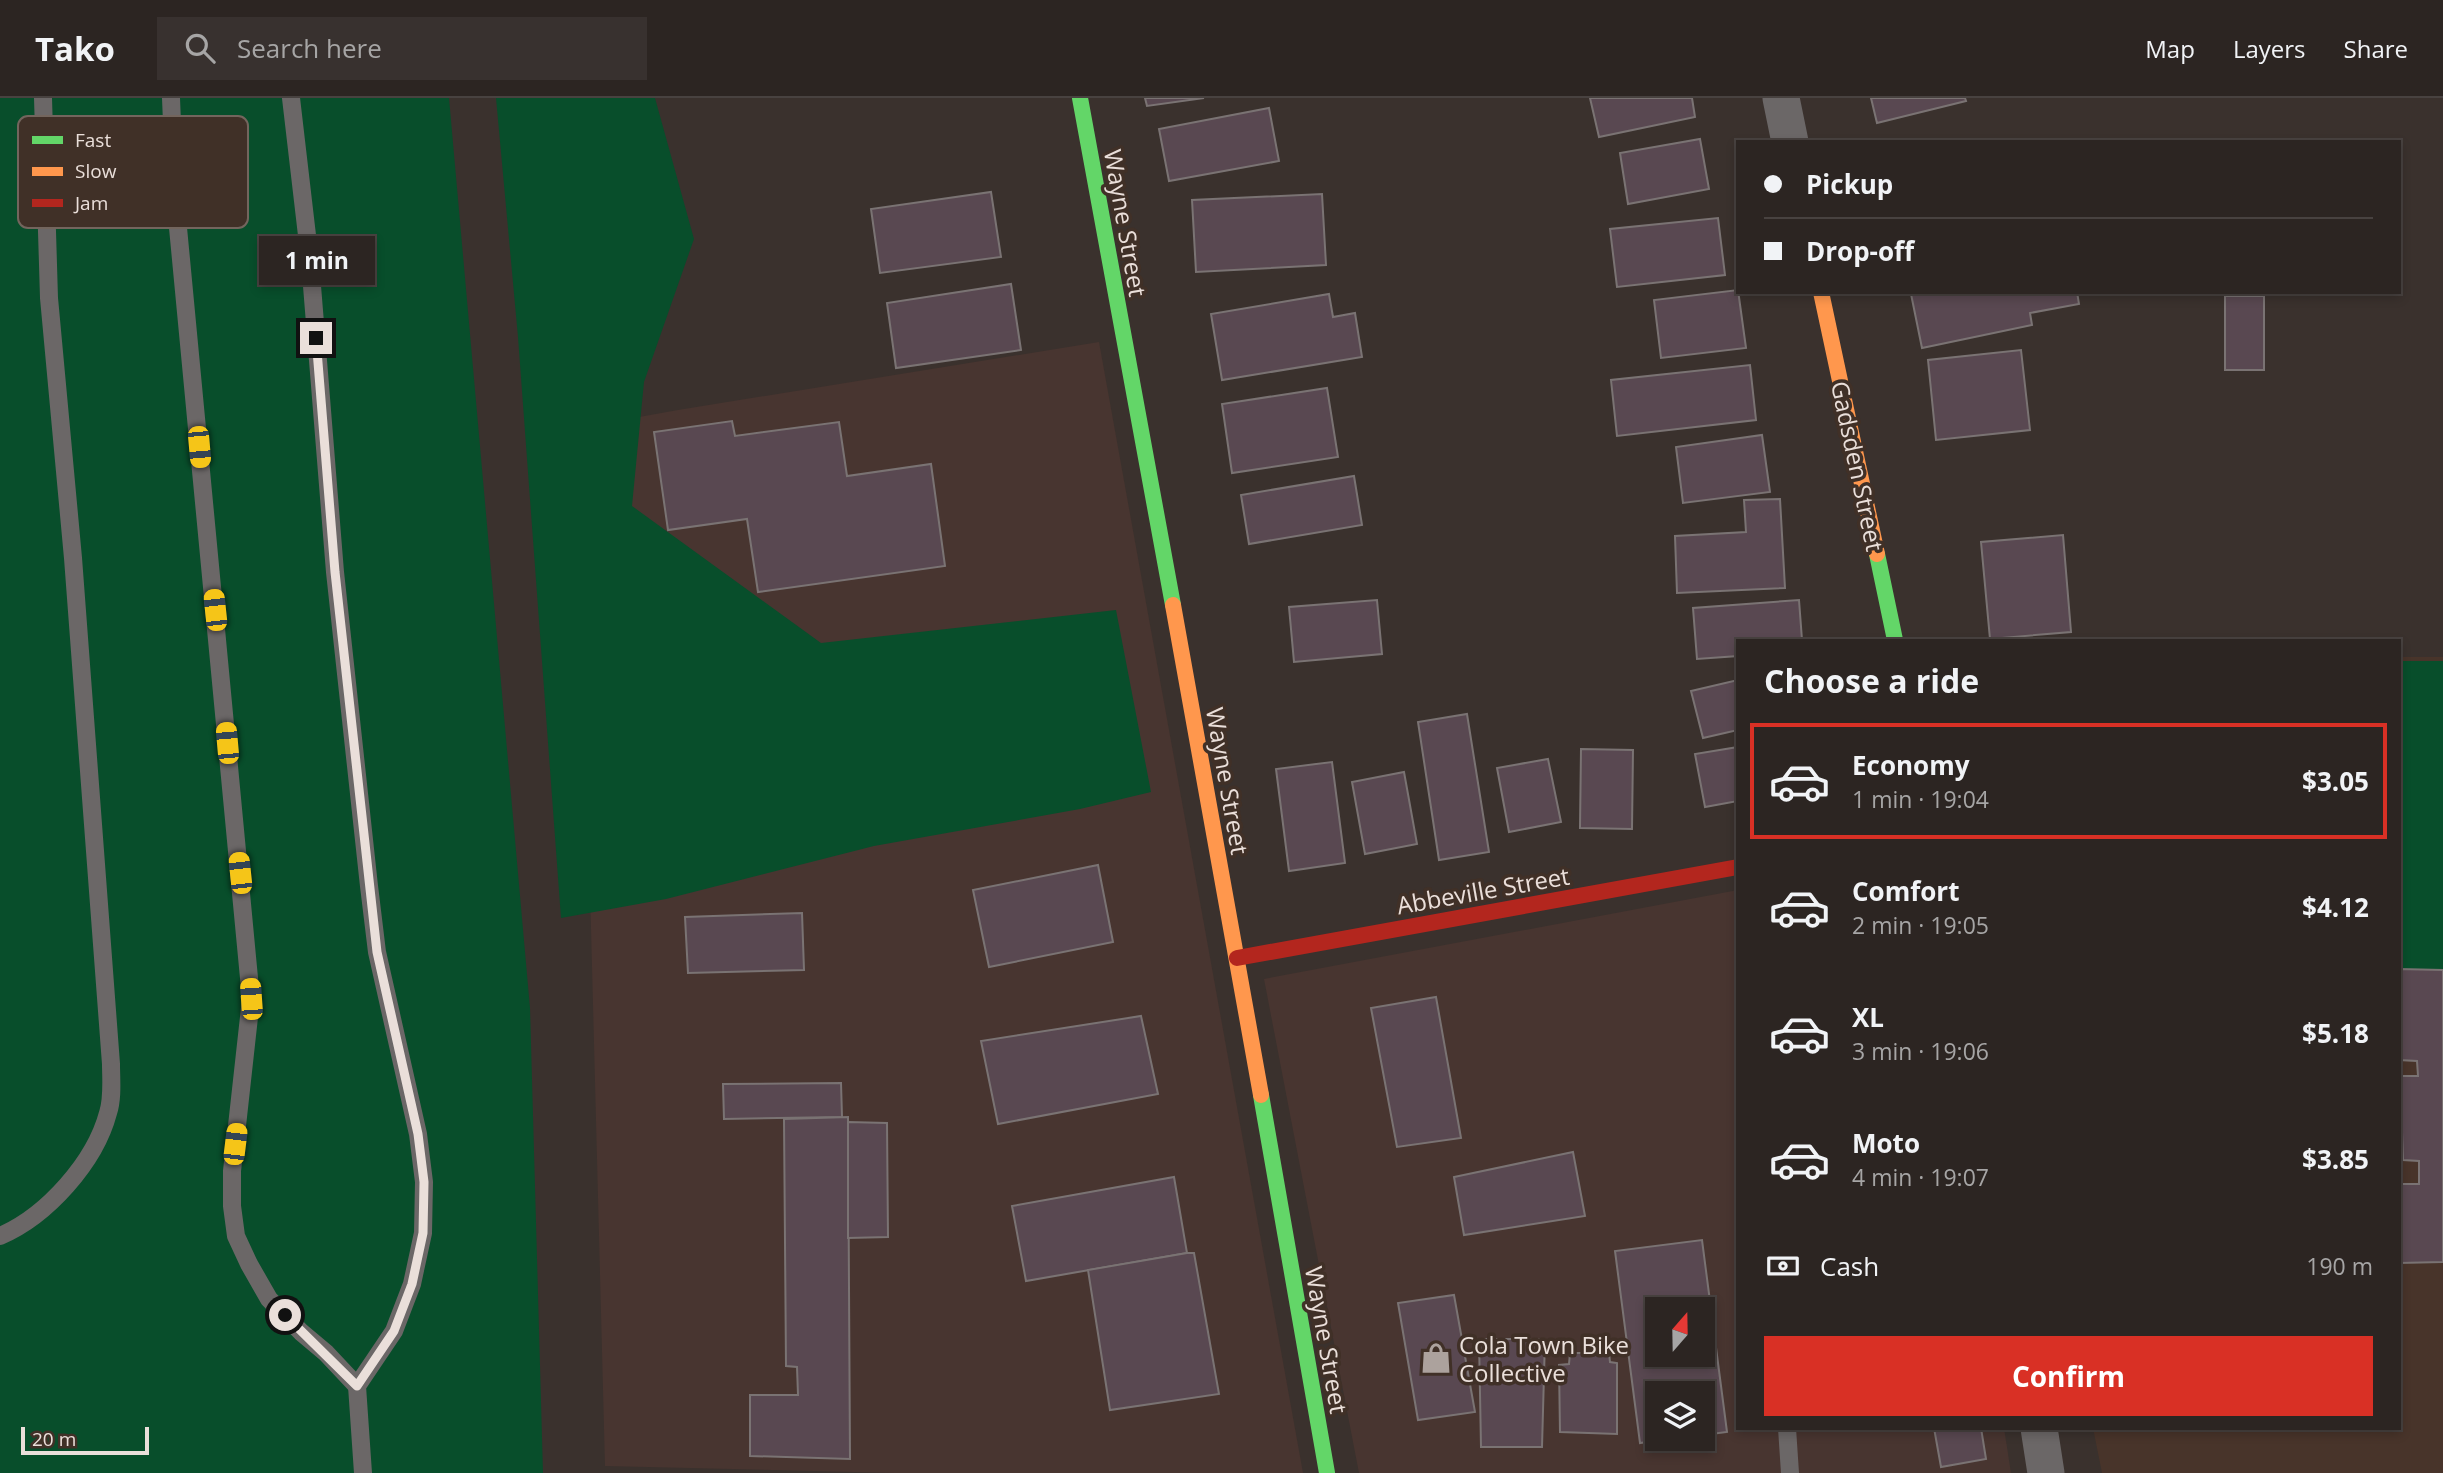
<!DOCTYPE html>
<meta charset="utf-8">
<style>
body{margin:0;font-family:"Open Sans",sans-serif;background:#38312f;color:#f1f3f6;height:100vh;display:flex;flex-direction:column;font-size:26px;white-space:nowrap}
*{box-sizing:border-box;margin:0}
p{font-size:23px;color:#a6a5a5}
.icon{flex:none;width:38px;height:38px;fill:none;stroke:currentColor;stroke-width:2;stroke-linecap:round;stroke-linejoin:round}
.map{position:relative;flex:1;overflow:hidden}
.details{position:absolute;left:1736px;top:541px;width:665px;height:791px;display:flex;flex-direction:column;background:#2c2522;border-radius:0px;box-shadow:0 4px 10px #0003,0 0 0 2px #484240}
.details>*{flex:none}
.banner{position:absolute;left:1736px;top:42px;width:665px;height:154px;border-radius:0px;box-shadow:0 4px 10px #0003,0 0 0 2px #484240;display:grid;align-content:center;height:154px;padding:0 28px;background:#2c2522}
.needle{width:46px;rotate:20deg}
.tools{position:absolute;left:1645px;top:1199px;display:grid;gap:14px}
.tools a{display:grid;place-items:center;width:70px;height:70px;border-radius:0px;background:#2c2522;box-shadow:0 4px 10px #0003,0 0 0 2px #484240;font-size:35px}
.scale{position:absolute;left:21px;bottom:18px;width:128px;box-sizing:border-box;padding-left:7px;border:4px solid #eadfda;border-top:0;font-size:19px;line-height:24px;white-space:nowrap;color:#eadfda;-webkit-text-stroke:5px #403027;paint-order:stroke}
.end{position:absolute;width:32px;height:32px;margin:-16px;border:9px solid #eadfda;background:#111;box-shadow:0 0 0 4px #111}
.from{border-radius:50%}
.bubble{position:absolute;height:49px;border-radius:0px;background:#2c2522;box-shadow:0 4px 10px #0003,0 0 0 2px #484240;font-size:23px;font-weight:700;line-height:49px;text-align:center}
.car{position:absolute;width:21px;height:42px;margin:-21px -10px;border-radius:9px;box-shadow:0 0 5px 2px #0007;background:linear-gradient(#f5c518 24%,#345 0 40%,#f5c518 0 76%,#345 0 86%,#f5c518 0)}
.banner b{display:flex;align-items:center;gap:24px;height:66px;font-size:26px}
.banner b+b{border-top:2px solid #484240}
.banner i{width:18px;height:18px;background:#f1f3f6}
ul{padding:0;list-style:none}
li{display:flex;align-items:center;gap:21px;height:116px;margin:0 14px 10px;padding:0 14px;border:4px solid transparent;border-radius:0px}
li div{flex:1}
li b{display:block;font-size:26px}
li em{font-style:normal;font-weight:700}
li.active{border-color:#d93025}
li>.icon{width:63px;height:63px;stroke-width:1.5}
h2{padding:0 28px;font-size:32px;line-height:84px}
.pay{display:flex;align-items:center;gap:18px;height:77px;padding:0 28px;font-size:26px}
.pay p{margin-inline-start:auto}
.button{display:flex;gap:14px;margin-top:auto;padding:14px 28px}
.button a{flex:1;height:80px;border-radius:0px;background:#d93025;color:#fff;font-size:28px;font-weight:700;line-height:80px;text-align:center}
header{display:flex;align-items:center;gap:42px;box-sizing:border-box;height:98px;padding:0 35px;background:#2c2522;border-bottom:2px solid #484240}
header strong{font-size:33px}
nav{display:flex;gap:38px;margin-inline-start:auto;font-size:24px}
.search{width:490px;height:63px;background:#38312f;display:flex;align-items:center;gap:18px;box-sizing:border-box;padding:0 24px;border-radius:0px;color:#a6a5a5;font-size:26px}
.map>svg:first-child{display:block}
</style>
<header>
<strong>Tako</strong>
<div class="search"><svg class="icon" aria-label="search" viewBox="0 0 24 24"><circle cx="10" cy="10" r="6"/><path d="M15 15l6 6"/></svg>Search here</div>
<nav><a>Map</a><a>Layers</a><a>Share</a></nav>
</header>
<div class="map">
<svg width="2443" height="1375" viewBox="0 0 2443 1375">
<rect width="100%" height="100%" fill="#3a312d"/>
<g fill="#483530" fill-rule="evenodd">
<polygon points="1099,244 1303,1375 894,1375 605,1368 578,330 678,312"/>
<path d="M 1738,792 L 1738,1330 L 2004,1330 L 2011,1375 L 1359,1375 L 1264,881 ZM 1657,1211 L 1703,1211 L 1703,1256 L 1657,1256 ZM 1657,1295 L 1703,1295 L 1703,1340 L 1657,1340 Z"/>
</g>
<polygon fill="#48342a" points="2399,559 2443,559 2443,1375 2102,1375 2093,1330 2399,1330"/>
<g fill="#084e2b">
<polygon points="0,0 449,0 530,910 543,1375 0,1375"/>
<polygon points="496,0 655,0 694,141 644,284 632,408 821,545 1116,512 1151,694 1080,711 874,748 666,801 561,820 518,239"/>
<polygon points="2399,563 2443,563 2443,883 2399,882"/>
</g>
<g fill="#594851" stroke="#7a7373" stroke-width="2" fill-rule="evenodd">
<polygon points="1145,0 1204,0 1147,8"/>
<polygon points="1590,0 1692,0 1695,19 1599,39"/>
<polygon points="1871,0 1965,0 1966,3 1877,25"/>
<polygon points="1269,10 1279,63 1169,83 1159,31"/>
<polygon points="1700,41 1709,91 1628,106 1620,55"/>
<polygon points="991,94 1001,159 880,175 871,111"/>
<polygon points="1322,96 1326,167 1196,174 1192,102"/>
<polygon points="1718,120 1725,177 1617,189 1610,131"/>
<polygon points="1011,186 1021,252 896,270 887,205"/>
<polygon points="1738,192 1746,250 1661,260 1654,202"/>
<polygon points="1920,194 2077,194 2079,206 2030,215 2032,227 1922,250 1911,196"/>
<polygon points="1329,196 1333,219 1355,215 1362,259 1222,282 1211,216"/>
<rect x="2225" y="198" width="39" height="74"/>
<polygon points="2021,252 2030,332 1936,342 1928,262"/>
<polygon points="1750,267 1756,322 1617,338 1611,282"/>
<polygon points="1327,290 1338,359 1232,375 1222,306"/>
<polygon points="732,323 735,338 839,324 847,378 931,366 945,468 758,494 747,421 668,432 654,334"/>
<polygon points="1762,337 1770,394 1683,405 1676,349"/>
<polygon points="1354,378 1362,427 1249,446 1241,397"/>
<polygon points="1780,401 1785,490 1677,495 1675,438 1746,434 1744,402"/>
<polygon points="2063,437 2071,534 1990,541 1981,444"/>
<polygon points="1377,502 1382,556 1294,564 1289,509"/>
<polygon points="1799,502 1802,542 1738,542 1738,558 1697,561 1693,510"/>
<polygon points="1738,582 1738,632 1703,640 1691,593"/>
<polygon points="1467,616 1489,754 1439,762 1418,624"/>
<polygon points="1738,649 1738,703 1705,709 1695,656"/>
<polygon points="1581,651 1633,652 1632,731 1580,730"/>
<polygon points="1548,661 1561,724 1509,734 1497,670"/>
<polygon points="1332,664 1345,765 1289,773 1276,671"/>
<polygon points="1404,674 1417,746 1365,756 1352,684"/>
<polygon points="1098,767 1113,844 989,869 973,792"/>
<polygon points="802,815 804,872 688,875 685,819"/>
<polygon points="2399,871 2443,872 2443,1164 2399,1165 2399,1086 2419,1086 2419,1063 2403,1062 2400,978 2418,978 2417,963 2399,962"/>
<polygon points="1436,899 1461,1040 1397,1049 1371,910"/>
<polygon points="1141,918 1158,996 998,1026 981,943"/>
<polygon points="841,985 842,1019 724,1021 723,986"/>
<polygon points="848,1019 850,1361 750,1358 750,1297 798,1297 797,1269 786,1268 784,1021"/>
<polygon points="848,1024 887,1025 888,1139 848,1140"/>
<polygon points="1573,1054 1585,1118 1464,1137 1454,1079"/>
<polygon points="1174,1079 1187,1155 1026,1183 1012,1108"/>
<path d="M 1702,1142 L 1727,1334 L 1703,1337 L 1703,1295 L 1657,1295 L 1657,1340 L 1674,1340 L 1640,1345 L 1615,1153 ZM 1657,1211 L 1703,1211 L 1703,1256 L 1657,1256 Z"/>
<polygon points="1187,1155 1194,1155 1219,1296 1110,1312 1088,1172"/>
<polygon points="1454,1197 1475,1314 1418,1322 1398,1205"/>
<polygon points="1479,1241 1545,1241 1542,1349 1481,1349"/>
<polygon points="1570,1255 1609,1255 1610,1264 1617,1265 1617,1336 1560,1334 1559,1267 1569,1266"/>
<polygon points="1934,1330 1981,1330 1986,1361 1941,1369"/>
</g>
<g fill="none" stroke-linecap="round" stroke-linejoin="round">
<g stroke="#6b6767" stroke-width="18">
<polyline points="171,0 175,98 251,901 232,1073 232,1108 236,1138 249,1166 269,1201 301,1234 326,1255 357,1288"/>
<polyline points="291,0 310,163 335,474 369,788 377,854 418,1036 424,1084 423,1135 412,1186 394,1233 357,1288 363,1375"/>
<path d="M 0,1138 C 47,1118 95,1064 108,1015 C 113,1000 111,981 111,966 L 73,460 L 49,200 L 43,0"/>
<polyline points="1787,1330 1790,1375"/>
</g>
<g stroke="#6b6767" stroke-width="37">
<polyline points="1781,0 1790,44"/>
<polyline points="2039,1330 2046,1375"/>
</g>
<g stroke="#63d668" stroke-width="16">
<polyline points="1080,0 1173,507"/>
<polyline points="1877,456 1895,542"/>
<polyline points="1261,997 1327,1375"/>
</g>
<g stroke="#ff974d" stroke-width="16">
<polyline points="1821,194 1877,456"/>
<polyline points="1173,507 1261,997"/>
</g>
<polyline stroke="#b3261e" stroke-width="16" points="1237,860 1738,769"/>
</g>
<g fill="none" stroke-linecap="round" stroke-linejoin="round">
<polyline stroke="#eadfda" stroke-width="9" points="285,1217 357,1288 394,1233 412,1186 423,1135 424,1084 418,1036 377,854 335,474 316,240"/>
</g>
<defs>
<symbol id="shop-bare" viewBox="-9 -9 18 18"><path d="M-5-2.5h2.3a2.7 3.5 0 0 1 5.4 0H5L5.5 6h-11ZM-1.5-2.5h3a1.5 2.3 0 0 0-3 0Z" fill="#aca29d" stroke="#403027" stroke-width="2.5" paint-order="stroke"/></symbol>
</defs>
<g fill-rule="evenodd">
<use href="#shop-bare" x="1414" y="1238" width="44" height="44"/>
</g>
<g text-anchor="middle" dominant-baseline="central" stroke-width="7" stroke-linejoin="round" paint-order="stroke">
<g font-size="24" fill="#eadfda" stroke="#403027">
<text transform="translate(1126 125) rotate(80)">Wayne Street</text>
<text transform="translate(1858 368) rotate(78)">Gadsden Street</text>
<text transform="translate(1228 683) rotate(80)">Wayne Street</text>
<text transform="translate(1483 792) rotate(-10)">Abbeville Street</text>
<text transform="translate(1327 1242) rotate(80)">Wayne Street</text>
</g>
<g font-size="24" fill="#eadfda" stroke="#403027" text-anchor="start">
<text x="1459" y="1246">Cola Town Bike<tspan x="1459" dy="28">Collective</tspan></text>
</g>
</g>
<rect x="18" y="18" width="230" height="112" rx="10" fill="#403027" stroke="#73655d" stroke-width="2"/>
<rect x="32" y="38" width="31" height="8" fill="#63d668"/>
<rect x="32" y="69" width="31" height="9" fill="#ff974d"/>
<rect x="32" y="101" width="31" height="8" fill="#b3261e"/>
<g font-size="19" fill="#eadfda">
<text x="75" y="49">Fast</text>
<text x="75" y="80">Slow</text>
<text x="75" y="112">Jam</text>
</g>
</svg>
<div class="tools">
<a><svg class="needle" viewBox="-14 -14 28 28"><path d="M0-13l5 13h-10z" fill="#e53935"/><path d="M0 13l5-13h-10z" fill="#a6a5a5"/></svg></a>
<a><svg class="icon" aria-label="layers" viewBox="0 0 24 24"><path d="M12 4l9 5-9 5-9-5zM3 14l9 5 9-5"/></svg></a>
</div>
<div class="scale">20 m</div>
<i class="end from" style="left:285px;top:1217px"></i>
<i class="end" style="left:316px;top:240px"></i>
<div class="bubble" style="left:259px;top:138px;width:116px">1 min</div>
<i class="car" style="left:199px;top:349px;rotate:175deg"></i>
<i class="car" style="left:215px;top:512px;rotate:354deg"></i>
<i class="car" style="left:227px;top:645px;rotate:355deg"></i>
<i class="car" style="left:240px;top:775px;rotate:354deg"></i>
<i class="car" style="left:251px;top:901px;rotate:356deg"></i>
<i class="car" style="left:235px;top:1046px;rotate:7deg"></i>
<div class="banner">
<b><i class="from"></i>Pickup</b>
<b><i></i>Drop-off</b>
</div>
<section class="details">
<h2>Choose a ride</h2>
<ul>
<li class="active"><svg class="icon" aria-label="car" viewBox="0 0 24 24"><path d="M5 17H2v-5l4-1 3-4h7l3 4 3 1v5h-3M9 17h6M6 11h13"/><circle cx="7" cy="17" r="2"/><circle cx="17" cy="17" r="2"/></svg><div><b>Economy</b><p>1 min · 19:04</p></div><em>$3.05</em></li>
<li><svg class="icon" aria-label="car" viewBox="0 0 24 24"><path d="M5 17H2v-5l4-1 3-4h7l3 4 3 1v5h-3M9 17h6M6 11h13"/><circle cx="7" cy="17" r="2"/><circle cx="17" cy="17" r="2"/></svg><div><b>Comfort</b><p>2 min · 19:05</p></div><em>$4.12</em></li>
<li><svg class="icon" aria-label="car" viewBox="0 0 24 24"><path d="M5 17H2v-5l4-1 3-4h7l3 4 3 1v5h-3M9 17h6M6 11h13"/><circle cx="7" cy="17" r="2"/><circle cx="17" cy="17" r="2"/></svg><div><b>XL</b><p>3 min · 19:06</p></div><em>$5.18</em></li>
<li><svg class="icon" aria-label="car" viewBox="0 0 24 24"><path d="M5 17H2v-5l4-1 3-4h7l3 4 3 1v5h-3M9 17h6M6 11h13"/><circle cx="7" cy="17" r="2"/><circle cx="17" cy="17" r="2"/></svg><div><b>Moto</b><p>4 min · 19:07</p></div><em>$3.85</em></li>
</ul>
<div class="pay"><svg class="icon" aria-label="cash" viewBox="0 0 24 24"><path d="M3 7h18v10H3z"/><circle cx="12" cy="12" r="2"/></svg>Cash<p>190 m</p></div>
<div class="button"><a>Confirm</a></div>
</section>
</div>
